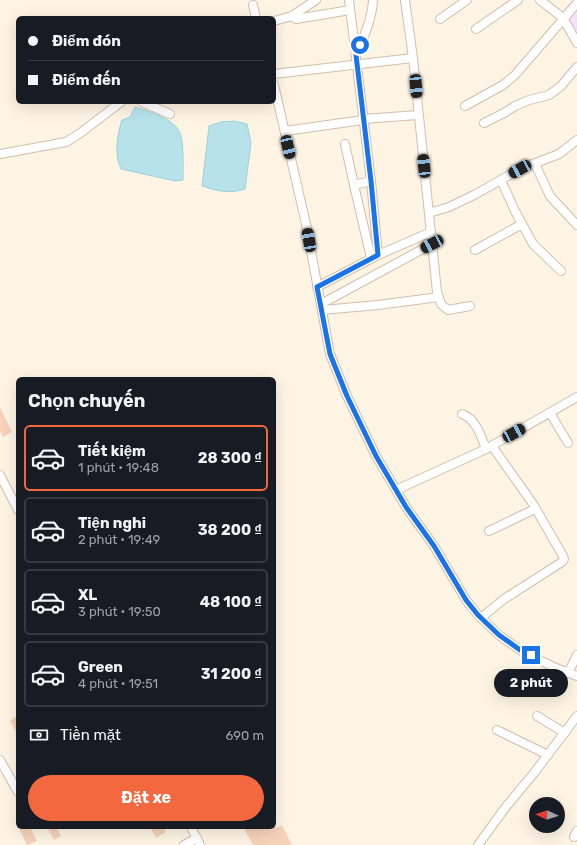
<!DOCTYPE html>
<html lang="vi">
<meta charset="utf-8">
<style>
body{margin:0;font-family:Rubik,sans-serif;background:#242831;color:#f1f3f6;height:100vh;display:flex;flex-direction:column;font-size:15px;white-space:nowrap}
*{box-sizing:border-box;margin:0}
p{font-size:13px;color:#9ea1a6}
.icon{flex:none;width:22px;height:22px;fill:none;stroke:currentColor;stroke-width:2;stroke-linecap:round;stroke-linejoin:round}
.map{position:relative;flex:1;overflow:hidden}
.panel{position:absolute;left:16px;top:377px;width:260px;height:452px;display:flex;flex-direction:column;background:#171b24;border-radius:6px;box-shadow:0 4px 16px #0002}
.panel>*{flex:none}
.guide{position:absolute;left:16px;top:16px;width:260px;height:88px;border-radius:6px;box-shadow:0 4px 16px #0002;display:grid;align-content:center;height:88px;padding:0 12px;background:#171b24}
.needle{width:26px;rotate:273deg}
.fabs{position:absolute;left:529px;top:797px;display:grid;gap:8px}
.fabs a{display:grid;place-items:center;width:36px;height:36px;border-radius:50%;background:#171b24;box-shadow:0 4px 16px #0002;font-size:20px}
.end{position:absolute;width:18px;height:18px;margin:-9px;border:5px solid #1a73e8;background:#fff;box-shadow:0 0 0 2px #fff}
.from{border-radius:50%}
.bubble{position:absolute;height:28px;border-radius:14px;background:#171b24;box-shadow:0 4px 16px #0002;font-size:13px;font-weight:700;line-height:28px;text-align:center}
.car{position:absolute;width:12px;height:24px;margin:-12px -6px;border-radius:5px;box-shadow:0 0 3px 1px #0007;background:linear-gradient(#222 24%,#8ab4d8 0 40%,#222 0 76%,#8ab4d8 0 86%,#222 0)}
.guide b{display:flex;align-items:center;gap:14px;height:38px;font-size:15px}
.guide b+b{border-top:1px solid #363941}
.guide i{width:10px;height:10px;background:#f1f3f6}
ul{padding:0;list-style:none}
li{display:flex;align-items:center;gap:12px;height:66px;margin:0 8px 6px;padding:0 4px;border:2px solid #363941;border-radius:6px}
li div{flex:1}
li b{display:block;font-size:15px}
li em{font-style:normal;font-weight:700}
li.active{border-color:#f3683f}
li>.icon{width:36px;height:36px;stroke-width:1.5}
h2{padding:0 12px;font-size:18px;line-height:48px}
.pay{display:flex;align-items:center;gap:10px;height:44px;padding:0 12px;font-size:15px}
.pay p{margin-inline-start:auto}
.action{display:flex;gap:8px;margin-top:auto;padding:8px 12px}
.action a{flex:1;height:46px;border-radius:24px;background:#f3683f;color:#fff;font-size:16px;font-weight:700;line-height:46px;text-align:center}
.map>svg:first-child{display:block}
</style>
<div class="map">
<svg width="577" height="845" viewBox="0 0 577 845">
<rect width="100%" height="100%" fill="#fef4e4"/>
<polygon fill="#f1e1fb" points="577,6 577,38 566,18"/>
<g fill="#b7e2ea" stroke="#9cd2dc">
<path d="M 135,107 C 148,111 175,119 180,133 C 184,142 183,169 183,180 L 175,181 L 121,169 C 114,156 117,134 122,120 L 130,117 Z"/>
<path d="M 235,121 L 247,124 L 251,143 L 245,189 C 231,194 216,191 202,186 L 209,126 L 221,122 Z"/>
</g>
<g fill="#f6d2b9">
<polygon points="0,407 12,432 3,437 0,430"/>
<polygon points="18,715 18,735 10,721"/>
<polygon points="282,825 292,845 253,845 243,827 278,827"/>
<polygon points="18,827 30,827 37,841 27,845"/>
<polygon points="47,827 56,827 61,836 54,840"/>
<polygon points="150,827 163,827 166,832 156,838"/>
</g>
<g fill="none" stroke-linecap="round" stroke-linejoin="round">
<defs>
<g id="minor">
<polyline points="405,0 413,58 437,292 441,304 448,310 470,306"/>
<polyline points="540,0 563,18 577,43"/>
<polyline points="253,5 256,18"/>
<polyline points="292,16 296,19 350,10"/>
<polyline points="440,19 467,0"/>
<polyline points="274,21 292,16 316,0"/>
<polyline points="476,29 518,0"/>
<path d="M 356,54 C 364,37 372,19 373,0"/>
<polyline points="274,74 413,58"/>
<polyline points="274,85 306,224 330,354 347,396 376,456 406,507 434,546 466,600 478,615 499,635 523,652 556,668 577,676"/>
<polyline points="142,102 170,114"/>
<polyline points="465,106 503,85 515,75 577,3"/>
<polyline points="363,119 418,115"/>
<polyline points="484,123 504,113 515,106 529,100 549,95 561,86 577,67"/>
<polyline points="285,131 363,120"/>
<polyline points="345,144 354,185 371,181"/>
<polyline points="0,154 66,142 79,134 121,102"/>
<polyline points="535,164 550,196 577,225"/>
<polyline points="501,180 515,211 533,244 561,271"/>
<polyline points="354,185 371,258"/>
<polyline points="429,213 449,207 476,194 520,169 559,154 577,140"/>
<polyline points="475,250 522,224"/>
<polyline points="378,255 431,232"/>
<polyline points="317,287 378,255 371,181 349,0"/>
<polyline points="321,304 432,244"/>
<polyline points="322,310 378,305 439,297"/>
<polyline points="550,413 568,443"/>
<path d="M 462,414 C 476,419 481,436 486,449"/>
<polyline points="0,475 18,510"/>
<polyline points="396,490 486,449 577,397"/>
<polyline points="489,531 535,509"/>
<polyline points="481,618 504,599 562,562 564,559 563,556 533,504 492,446"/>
<polyline points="568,673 577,655"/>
<polyline points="537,716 565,733"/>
<polyline points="497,730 548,755"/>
<polyline points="0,760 18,792"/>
<polyline points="191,827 200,845"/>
<polyline points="574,837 577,831"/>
<polyline points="184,845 197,838"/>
<polyline points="478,845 505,808 534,773 577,716"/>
</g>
</defs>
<use href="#minor" stroke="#d3bdac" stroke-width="10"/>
<use href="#minor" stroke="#fff" stroke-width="8"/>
</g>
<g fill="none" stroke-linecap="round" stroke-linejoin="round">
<polyline stroke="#1a73e8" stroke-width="5" points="360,45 356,55 371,181 378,255 317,287 330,354 347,396 376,456 406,507 434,546 466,600 478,615 499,635 523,652 531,655"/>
</g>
</svg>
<div class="fabs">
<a><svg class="needle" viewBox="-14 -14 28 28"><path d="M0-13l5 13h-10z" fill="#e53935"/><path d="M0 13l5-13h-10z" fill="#9ea1a6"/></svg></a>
</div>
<i class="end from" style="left:360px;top:45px"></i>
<i class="end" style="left:531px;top:655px"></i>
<div class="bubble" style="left:494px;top:669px;width:74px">2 phút</div>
<i class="car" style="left:416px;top:86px;rotate:175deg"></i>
<i class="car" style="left:288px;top:147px;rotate:167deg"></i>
<i class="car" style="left:424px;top:166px;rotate:354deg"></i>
<i class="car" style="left:520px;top:169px;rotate:241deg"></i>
<i class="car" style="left:309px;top:240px;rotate:350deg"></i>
<i class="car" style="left:432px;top:244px;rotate:242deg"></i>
<i class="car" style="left:514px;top:433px;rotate:61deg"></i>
<div class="guide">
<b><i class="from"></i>Điểm đón</b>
<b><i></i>Điểm đến</b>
</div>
<section class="panel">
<h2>Chọn chuyến</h2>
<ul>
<li class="active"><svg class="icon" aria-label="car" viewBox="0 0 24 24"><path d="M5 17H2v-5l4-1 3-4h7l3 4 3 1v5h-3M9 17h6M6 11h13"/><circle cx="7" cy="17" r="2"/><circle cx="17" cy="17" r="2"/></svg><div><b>Tiết kiệm</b><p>1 phút · 19:48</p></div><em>28 300 ₫</em></li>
<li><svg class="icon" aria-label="car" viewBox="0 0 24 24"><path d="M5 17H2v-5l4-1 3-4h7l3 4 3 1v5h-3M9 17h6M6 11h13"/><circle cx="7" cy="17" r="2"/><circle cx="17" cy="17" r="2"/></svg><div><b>Tiện nghi</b><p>2 phút · 19:49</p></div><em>38 200 ₫</em></li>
<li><svg class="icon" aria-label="car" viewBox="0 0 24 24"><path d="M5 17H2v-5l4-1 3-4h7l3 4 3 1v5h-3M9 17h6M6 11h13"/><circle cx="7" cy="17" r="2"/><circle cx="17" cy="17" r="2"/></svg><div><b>XL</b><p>3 phút · 19:50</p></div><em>48 100 ₫</em></li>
<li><svg class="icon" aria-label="car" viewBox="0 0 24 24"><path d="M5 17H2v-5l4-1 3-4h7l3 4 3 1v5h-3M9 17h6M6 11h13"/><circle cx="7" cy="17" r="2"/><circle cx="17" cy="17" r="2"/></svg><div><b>Green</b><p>4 phút · 19:51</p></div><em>31 200 ₫</em></li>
</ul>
<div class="pay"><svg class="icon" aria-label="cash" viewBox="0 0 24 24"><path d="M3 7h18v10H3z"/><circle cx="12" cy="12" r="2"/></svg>Tiền mặt<p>690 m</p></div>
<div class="action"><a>Đặt xe</a></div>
</section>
</div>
